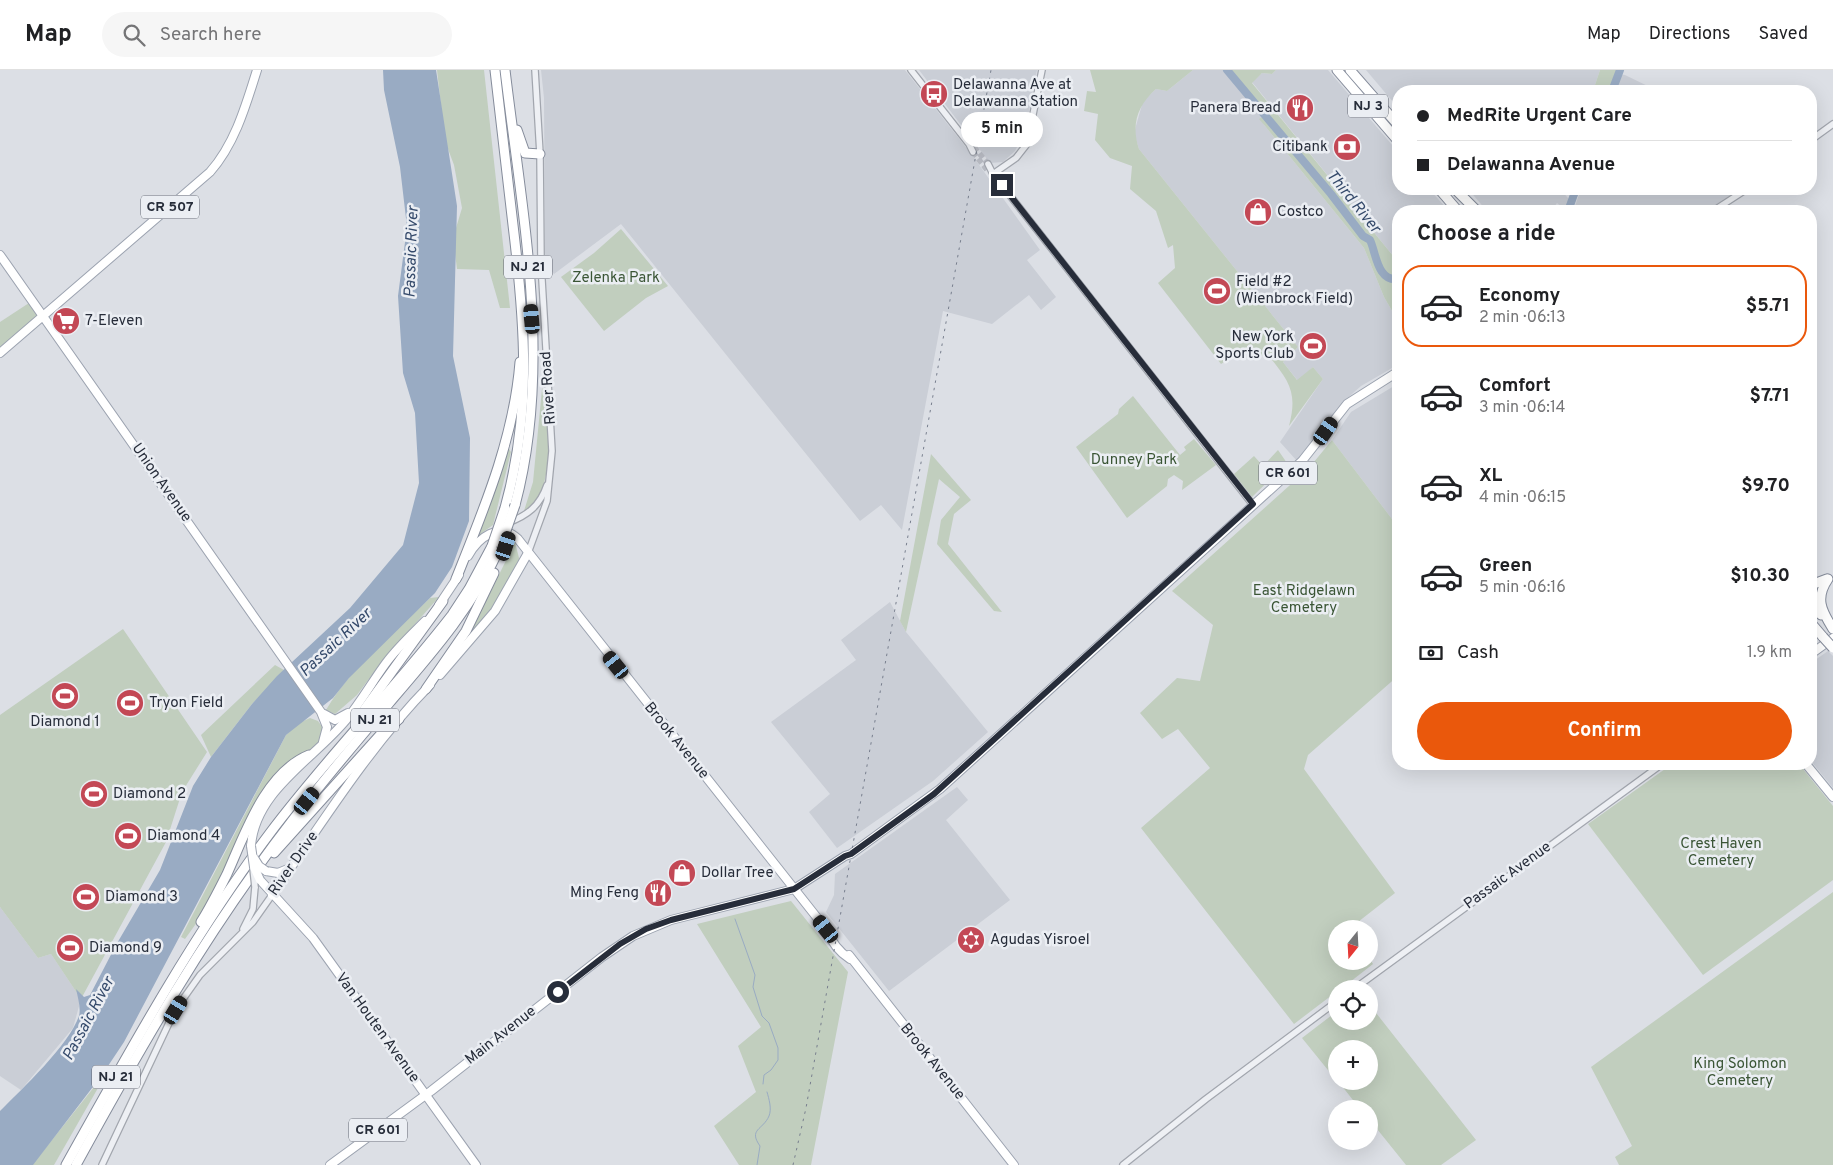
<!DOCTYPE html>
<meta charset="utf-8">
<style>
body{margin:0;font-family:Overpass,sans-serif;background:#f6f6f6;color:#202124;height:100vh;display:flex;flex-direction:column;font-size:19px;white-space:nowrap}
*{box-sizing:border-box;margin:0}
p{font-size:16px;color:#757577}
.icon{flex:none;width:28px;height:28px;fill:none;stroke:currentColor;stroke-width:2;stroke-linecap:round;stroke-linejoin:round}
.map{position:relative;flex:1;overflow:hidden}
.sheet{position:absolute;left:1392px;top:135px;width:425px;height:565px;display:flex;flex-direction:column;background:#fff;border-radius:20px;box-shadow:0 5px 20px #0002}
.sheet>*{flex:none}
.top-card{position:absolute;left:1392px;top:15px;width:425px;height:110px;border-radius:20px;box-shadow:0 5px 20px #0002;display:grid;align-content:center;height:110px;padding:0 25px;background:#fff}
.needle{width:32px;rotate:198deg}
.fabs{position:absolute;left:1328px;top:850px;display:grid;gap:10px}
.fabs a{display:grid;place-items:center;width:50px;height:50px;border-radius:50%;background:#fff;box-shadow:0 5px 20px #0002;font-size:25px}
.end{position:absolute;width:22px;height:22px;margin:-11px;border:6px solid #272d3a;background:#fff;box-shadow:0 0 0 2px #fff}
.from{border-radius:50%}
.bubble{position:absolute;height:35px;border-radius:18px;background:#fff;box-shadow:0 5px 20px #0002;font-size:16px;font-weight:700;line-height:35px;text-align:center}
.car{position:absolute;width:15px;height:30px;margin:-15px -8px;border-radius:6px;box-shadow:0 0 4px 1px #0007;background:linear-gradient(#222 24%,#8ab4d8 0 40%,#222 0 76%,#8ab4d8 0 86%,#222 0)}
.top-card b{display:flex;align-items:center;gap:18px;height:48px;font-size:19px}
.top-card b+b{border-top:1px solid #e0e0e0}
.top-card i{width:12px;height:12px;background:#202124}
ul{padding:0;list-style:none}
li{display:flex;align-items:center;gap:15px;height:82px;margin:0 10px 8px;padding:0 15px;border:2px solid transparent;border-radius:20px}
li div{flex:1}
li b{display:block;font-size:19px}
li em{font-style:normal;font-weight:700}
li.active{border-color:#ea580c}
li>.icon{width:45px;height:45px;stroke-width:1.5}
h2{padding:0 25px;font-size:22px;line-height:60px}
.pay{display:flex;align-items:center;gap:12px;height:55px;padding:0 25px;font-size:19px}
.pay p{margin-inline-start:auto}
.primary-button{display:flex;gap:10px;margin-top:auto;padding:10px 25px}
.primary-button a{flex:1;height:58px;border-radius:30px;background:#ea580c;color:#fff;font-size:20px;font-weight:700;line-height:58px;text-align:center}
header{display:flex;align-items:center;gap:30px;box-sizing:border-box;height:70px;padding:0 25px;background:#fff;border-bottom:1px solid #e0e0e0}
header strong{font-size:24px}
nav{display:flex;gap:28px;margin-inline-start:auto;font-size:18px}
.search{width:350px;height:45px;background:#f6f6f6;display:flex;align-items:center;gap:12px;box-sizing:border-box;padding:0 18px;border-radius:28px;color:#757577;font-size:19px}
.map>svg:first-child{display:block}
</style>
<header>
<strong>Map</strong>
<div class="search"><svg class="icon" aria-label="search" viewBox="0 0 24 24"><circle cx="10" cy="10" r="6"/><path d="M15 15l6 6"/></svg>Search here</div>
<nav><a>Map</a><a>Directions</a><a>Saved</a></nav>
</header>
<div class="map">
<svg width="1833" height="1095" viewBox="0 0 1833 1095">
<rect width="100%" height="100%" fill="#dcdfe5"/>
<g fill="#caced6">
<polygon points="541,0 905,0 972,85 1040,180 1027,190 1056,227 1041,240 1029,225 992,254 943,241 902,460 881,435 860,451 621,154 554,204 546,193 545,183 544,28"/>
<polygon points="919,0 1037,0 1025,62 1015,81 1003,92 990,93"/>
<polygon points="1193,0 1224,0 1263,47 1260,49 1265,56 1364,178 1384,227 1399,253 1399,294 1361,316 1343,332 1297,391 1280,372 1323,309 1313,297 1298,311 1283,292 1298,277 1139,79 1134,63 1143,31 1156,19 1167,21"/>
<polygon points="1276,0 1328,0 1399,83 1399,119 1429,119 1449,141 1399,141 1399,187 1394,187 1252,12 1262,3 1272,4"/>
<polygon points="1366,0 1600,0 1593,21 1399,21 1399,39"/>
<polygon points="1619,4 1625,5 1658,21 1613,21"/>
<polygon points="1468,119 1560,119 1575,136 1581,119 1740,119 1706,141 1567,141 1557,133 1551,141 1487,141"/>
<polygon points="1399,313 1399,444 1392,449 1332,370 1351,342"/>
<polygon points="890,532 906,562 988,662 933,711 837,778 809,742 830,724 771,652 856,590 841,570"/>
<polygon points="1828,581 1833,586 1833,718 1811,691 1811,593"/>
<polygon points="957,717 968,730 946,750 1010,830 889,921 826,842 834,825 835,804"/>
<polygon points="0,837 38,888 51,884 81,929 73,958 21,1020 0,1006"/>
</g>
<g fill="#c1cebe">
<polygon points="437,0 484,0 510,238 500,238 489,200 457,199 453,168 462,138 454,95 445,71"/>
<path d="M 1090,0 L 1193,0 L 1167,21 L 1156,19 C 1137,36 1131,55 1139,79 L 1298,277 L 1283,292 L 1297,310 L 1313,297 L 1323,309 L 1289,356 C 1298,322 1289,311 1268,285 L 1251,287 L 1243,280 L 1221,294 L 1158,213 L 1175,198 L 1173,175 L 1168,178 L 1156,141 L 1130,119 L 1132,96 L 1110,88 L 1095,70 L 1098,44 L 1084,41 L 1087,21 L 1096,22 Z"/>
<polygon points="1224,0 1276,0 1272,4 1262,3 1252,13 1394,187 1399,187 1399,253 1384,227 1364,178 1265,56 1259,49 1262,47"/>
<polygon points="1600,0 1619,0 1613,21 1593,21"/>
<polygon points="621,159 668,216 646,228 604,261 561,207 594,183"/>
<polygon points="29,233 39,245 0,279 0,252"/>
<path d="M 546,317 C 547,349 555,404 536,431 C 533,435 528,438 524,441 L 533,412 L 542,319 Z"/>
<polygon points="1133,326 1180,385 1186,380 1184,377 1194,369 1216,395 1182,420 1183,411 1174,405 1168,409 1167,416 1127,448 1076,377 1118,344 1119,339"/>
<polygon points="1332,370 1392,449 1399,444 1399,605 1308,685 1304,699 1395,823 1349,859 1336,859 1336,891 1369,891 1369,888 1373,894 1341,919 1336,919 1336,922 1294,954 1141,758 1210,698 1178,659 1162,669 1140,643 1177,608 1200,611 1213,555 1172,521 1309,398"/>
<polygon points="508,377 511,382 493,455 479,465"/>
<polygon points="1278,380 1287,393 1252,427 1234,404 1254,386 1263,396"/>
<polygon points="931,384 971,430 954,444 948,474 1002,542 994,541 937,474 941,450 960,427 939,409 906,562 900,551"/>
<polygon points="515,472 520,492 507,517 466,572"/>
<path d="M 439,527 L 383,590 L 357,625 L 335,644 L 326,640 C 352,596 394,563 430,528 Z"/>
<polygon points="123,559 207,682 182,722 166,772 81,929 51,884 38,888 0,837 0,645"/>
<polygon points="275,595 284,600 252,634 211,687 201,665"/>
<polygon points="310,648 318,651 323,658 319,673 288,695 221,810 203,844 185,869 181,867 286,665 299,653"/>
<polygon points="1672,694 1799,694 1833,736 1833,810 1703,905 1588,754"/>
<polygon points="1833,822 1833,1095 1619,1095 1615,1087 1632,1076 1591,997"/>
<polygon points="791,831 848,902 811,1095 739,1095 714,1056 756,1022 738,976 761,957 697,854"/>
<polygon points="1369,934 1476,1070 1441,1095 1406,1095 1369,1049 1369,1039 1360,1039 1338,1011 1369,1011 1369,979 1336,979 1336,1010 1302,968 1336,942 1336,951 1369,951"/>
<polygon points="110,997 54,1095 32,1095"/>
</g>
<path fill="#99abc3" d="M 383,0 L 436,0 L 457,136 L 453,286 L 470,368 L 469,451 L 452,497 L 435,523 L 349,608 L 333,628 L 286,665 L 124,972 L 102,1005 L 33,1095 L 0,1095 L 0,1041 C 22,1019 69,975 79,946 C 81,938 78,928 76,919 L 84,927 L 90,925 L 116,875 L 160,800 L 193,716 L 211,687 L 252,634 L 277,606 L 350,538 L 403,475 L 419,413 L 415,343 L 403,303 L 398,226 L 407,157 L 400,97 L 384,20 Z"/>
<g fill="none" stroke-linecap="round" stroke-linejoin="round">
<g stroke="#99abc3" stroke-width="1">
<polyline points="735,849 755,905 753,917 762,946 769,953 778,978 778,990 771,1000 764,1005 763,1014"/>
<path d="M 757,1095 L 760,1076 C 748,1059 763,1060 769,1046 C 772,1039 769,1029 767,1022"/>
</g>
<g stroke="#99abc3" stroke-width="8">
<path d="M 1227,0 L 1331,124 L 1363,166 L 1370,170 C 1376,182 1377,213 1399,209"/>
<polyline points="1612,21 1620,0"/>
<polyline points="1568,141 1576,119"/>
</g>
<g stroke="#b8bbc3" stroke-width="5.5" stroke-dasharray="5.5 3" stroke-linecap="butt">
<polyline points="974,77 988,94"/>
<polyline points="973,82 987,100"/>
</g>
<defs>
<g id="minor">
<polyline points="911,0 969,74 973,82"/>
<polyline points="1811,70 1833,54"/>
<polyline points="988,94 993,104 1253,435"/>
<polyline points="993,104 1016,88 1027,74 1042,0"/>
<polyline points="1713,141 1747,119"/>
<path d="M 507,453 C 527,446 540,436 547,415"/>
<polyline points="528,483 547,431 552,381 541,193 540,84 535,0"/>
<polyline points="243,859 253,839 255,817"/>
<polyline points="1354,919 1662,694"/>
<polyline points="102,1095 169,953 183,929 200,905 253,852 272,825"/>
<polyline points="1123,1095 1206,1029 1336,932"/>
</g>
<g id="major">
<polyline points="0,185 321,642 327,657 323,672"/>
<path d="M 0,283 L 210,102 C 235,74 246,35 257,0"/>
<path d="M 468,486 C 478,468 499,451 518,469 L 826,859 C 831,871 839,882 850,889"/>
<polyline points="439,535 459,505"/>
<polyline points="1811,584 1833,568"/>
<polyline points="440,605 495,541 528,483"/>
<polyline points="324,644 335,650 348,643"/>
<polyline points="1806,694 1833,727"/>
<path d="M 251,776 C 255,721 314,689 346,650 C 361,632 372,612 386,593 C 397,578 411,565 425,551"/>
<polyline points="266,801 278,803 290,798"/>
<polyline points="260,810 313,868 476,1095"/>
<path d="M 272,825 C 322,753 369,677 430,615"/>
<polyline points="849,885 1014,1095"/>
<polyline points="330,1095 431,1021 602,887 633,866 671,850 794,819 845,786 851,784 940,719 1302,391 1347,334 1399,301"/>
</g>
<g id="highway">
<path d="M 495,0 C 501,52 507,103 513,155 C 525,254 532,341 505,438"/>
<path d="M 505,0 C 522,143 553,293 515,435"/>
<polyline points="1337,0 1399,72"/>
<polyline points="1350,0 1399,56"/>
<polyline points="517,60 525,83 540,84"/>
<polyline points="1439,119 1458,141"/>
<polyline points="1455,119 1477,141"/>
<path d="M 456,509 C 484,439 514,368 520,292"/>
<path d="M 1828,509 C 1815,528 1821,540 1833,559"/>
<polyline points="1811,515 1827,509"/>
<polyline points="1811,534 1821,545"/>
<polyline points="1811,553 1823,567"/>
<polyline points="426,619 466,561 494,503"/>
<polyline points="359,647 443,531"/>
<polyline points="274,783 381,664 399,649"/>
<path d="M 201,852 C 211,836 219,820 227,804 C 245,764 265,703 309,685"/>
<path d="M 66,1095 C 129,982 192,867 270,763 C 327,687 394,620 452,545 L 469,519 L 492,476"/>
<path d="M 76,1095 C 140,978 207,861 289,755 C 321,713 356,672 390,632 C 433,582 474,535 501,475"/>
</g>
</defs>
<use href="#minor" stroke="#a2a6ae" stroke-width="8"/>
<use href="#major" stroke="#9ca3b0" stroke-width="10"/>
<use href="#highway" stroke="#858c9b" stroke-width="11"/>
<use href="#minor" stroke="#eef0f4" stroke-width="5.5"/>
<use href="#major" stroke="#fff" stroke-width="8"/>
<use href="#highway" stroke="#fff" stroke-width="9"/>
<polyline stroke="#777e8d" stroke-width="1" stroke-dasharray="2.5 5" stroke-linecap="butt" points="793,1095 806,1038 991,0"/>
<defs>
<polyline id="minor-bridge" points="253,799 255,817"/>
<g id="major-bridge">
<polyline points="251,776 254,797 260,810"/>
<polyline points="254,788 259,796 266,801"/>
</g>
<g id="highway-bridge">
<polyline points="501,475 515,435"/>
<polyline points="492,476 505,438"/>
<polyline points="1823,567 1833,578"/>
</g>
</defs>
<use href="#minor-bridge" stroke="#a2a6ae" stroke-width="8" stroke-linecap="butt"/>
<use href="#major-bridge" stroke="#9ca3b0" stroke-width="10" stroke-linecap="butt"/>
<use href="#highway-bridge" stroke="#858c9b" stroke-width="11" stroke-linecap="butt"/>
<use href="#minor-bridge" stroke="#eef0f4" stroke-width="5.5"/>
<use href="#major-bridge" stroke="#fff" stroke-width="8"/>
<use href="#highway-bridge" stroke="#fff" stroke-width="9"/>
</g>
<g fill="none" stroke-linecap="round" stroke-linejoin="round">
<polyline stroke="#272d3a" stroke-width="6" points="558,922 620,874 646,859 671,850 794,819 845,786 851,784 934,724 1253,434 1002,115"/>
</g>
<defs>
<symbol id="bus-disc" viewBox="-11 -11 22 22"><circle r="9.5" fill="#c34855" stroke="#ebeef3"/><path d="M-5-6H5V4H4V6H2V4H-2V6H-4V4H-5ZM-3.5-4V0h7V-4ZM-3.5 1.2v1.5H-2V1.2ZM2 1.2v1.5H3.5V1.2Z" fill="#fff"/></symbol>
<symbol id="restaurant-disc" viewBox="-11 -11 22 22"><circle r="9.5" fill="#c34855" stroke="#ebeef3"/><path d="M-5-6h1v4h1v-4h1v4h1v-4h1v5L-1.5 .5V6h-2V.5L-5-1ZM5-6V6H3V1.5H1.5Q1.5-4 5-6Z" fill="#fff"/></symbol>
<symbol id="bank-disc" viewBox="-11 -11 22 22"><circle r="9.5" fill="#c34855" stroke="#ebeef3"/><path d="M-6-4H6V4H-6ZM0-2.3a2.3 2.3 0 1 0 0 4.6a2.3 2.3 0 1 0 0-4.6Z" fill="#fff"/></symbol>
<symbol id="shop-disc" viewBox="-11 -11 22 22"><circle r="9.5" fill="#c34855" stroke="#ebeef3"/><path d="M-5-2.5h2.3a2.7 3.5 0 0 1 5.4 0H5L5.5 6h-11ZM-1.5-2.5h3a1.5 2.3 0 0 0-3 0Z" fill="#fff"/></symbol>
<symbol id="stadium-disc" viewBox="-11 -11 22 22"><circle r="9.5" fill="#c34855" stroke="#ebeef3"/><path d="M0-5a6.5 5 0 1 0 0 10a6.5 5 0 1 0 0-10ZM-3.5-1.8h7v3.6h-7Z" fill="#fff"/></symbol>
<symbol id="supermarket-disc" viewBox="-11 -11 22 22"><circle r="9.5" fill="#c34855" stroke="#ebeef3"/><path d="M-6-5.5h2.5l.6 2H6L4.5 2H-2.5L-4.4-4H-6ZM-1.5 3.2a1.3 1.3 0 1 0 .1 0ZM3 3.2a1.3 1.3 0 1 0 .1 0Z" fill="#fff"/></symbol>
<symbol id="synagogue-disc" viewBox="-11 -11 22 22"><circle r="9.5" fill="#c34855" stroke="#ebeef3"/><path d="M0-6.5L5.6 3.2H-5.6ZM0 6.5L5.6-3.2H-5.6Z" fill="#fff"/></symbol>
</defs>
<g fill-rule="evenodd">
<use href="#bus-disc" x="918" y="8" width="32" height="32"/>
<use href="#restaurant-disc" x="1284" y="22" width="32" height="32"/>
<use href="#bank-disc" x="1331" y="61" width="32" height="32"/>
<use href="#shop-disc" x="1242" y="126" width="32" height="32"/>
<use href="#stadium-disc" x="1201" y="205" width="32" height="32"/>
<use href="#supermarket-disc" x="50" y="235" width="32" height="32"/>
<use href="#stadium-disc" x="1297" y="260" width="32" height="32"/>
<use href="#stadium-disc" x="49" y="610" width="32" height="32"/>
<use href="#stadium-disc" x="114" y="617" width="32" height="32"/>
<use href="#stadium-disc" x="78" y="708" width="32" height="32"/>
<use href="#stadium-disc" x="112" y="750" width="32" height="32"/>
<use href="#shop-disc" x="666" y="787" width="32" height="32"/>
<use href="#restaurant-disc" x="642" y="807" width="32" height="32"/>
<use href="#stadium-disc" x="70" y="811" width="32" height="32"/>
<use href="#synagogue-disc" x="955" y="854" width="32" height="32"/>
<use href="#stadium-disc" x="54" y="862" width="32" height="32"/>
</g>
<g text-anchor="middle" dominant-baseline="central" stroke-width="5" stroke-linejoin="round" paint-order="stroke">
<g fill="#ebeef3" stroke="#626772" stroke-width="1">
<rect x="1348" y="24.5" width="40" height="23" rx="4"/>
<rect x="141" y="125.5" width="58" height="23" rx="4"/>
<rect x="504" y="185.5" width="48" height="23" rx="4"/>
<rect x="1259" y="391.5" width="58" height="23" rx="4"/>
<rect x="351" y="638.5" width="48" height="23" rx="4"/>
<rect x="92" y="995.5" width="48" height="23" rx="4"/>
<rect x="349" y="1048.5" width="58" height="23" rx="4"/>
</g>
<g font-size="14" font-weight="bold" fill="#272d3a">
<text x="1368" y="36">NJ 3</text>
<text x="170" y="137">CR 507</text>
<text x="528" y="197">NJ 21</text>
<text x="1288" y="403">CR 601</text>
<text x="375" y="650">NJ 21</text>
<text x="116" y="1007">NJ 21</text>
<text x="378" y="1060">CR 601</text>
</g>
<g font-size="15" fill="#272d3a" stroke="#ebeef3" text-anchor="start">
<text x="953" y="15">Delawanna Ave at<tspan x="953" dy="17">Delawanna Station</tspan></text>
<text x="1281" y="38" text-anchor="end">Panera Bread</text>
<text x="1328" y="77" text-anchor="end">Citibank</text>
<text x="1277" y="142">Costco</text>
<text x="1236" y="212">Field #2<tspan x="1236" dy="17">(Wienbrock Field)</tspan></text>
<text x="85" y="251">7-Eleven</text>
<text x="1294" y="267" text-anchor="end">New York<tspan x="1294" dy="17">Sports Club</tspan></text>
<text x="149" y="633">Tryon Field</text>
<text x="65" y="652" text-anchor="middle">Diamond 1</text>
<text x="113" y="724">Diamond 2</text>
<text x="147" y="766">Diamond 4</text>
<text x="701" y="803">Dollar Tree</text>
<text x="639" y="823" text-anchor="end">Ming Feng</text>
<text x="105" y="827">Diamond 3</text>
<text x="990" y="870">Agudas Yisroel</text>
<text x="89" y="878">Diamond 9</text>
</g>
<g font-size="15" fill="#3a5535" stroke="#ebeef3">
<text x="616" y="208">Zelenka Park</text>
<text x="1134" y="390">Dunney Park</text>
<text x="1304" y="521">East Ridgelawn<tspan x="1304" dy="17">Cemetery</tspan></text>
<text x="1721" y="774">Crest Haven<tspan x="1721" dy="17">Cemetery</tspan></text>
<text x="1740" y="994">King Solomon<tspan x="1740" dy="17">Cemetery</tspan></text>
</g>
<g font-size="15" fill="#272d3a" stroke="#ebeef3">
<text transform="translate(549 318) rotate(-94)">River Road</text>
<text transform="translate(161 413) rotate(55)">Union Avenue</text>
<text transform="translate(676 671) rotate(51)">Brook Avenue</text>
<text transform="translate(294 794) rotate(-55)">River Drive</text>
<text transform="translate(1508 806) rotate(-36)">Passaic Avenue</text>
<text transform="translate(377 958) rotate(54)">Van Houten Avenue</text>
<text transform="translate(501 966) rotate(-38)">Main Avenue</text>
<text transform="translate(932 992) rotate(51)">Brook Avenue</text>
</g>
<g font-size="16" font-style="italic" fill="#354a6b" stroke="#ebeef3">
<text transform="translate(1353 132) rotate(51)">Third River</text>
<text transform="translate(412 182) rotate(-88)">Passaic River</text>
<text transform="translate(336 573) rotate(-43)">Passaic River</text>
<text transform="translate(89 949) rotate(-62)">Passaic River</text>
</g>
</g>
</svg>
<div class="fabs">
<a><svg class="needle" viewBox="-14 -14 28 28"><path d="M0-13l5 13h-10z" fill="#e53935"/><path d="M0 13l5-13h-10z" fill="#757577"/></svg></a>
<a><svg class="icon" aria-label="locate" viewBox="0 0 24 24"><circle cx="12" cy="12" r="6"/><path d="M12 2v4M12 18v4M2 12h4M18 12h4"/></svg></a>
<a>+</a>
<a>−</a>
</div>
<i class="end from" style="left:558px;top:922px"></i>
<i class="end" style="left:1002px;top:115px"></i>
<div class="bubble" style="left:961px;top:42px;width:82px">5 min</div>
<i class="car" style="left:532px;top:249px;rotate:355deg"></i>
<i class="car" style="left:1326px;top:361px;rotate:35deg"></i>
<i class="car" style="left:506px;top:476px;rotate:18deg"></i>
<i class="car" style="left:616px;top:595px;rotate:321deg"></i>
<i class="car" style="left:307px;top:731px;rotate:39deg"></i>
<i class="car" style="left:826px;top:859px;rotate:321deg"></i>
<i class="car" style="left:176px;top:940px;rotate:31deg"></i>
<div class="top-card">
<b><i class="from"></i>MedRite Urgent Care</b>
<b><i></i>Delawanna Avenue</b>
</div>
<section class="sheet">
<h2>Choose a ride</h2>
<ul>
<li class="active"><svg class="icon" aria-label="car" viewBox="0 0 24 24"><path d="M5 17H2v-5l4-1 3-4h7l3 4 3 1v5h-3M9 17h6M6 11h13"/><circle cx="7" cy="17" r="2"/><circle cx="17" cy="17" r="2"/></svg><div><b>Economy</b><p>2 min · 06:13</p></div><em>$5.71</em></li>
<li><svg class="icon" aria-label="car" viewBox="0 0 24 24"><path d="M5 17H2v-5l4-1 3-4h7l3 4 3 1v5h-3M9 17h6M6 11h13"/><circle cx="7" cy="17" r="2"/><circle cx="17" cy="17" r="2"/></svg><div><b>Comfort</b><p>3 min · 06:14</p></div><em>$7.71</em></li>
<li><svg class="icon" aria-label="car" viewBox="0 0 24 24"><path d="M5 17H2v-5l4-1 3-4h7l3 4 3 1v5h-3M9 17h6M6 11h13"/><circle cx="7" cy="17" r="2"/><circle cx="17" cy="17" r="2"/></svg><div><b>XL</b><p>4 min · 06:15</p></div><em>$9.70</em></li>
<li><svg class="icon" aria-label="car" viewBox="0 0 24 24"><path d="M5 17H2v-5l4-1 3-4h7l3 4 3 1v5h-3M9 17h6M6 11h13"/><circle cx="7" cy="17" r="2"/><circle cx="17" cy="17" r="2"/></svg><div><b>Green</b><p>5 min · 06:16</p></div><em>$10.30</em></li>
</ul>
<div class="pay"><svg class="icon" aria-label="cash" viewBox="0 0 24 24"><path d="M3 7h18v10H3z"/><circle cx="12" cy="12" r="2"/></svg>Cash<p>1.9 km</p></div>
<div class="primary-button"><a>Confirm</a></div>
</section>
</div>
